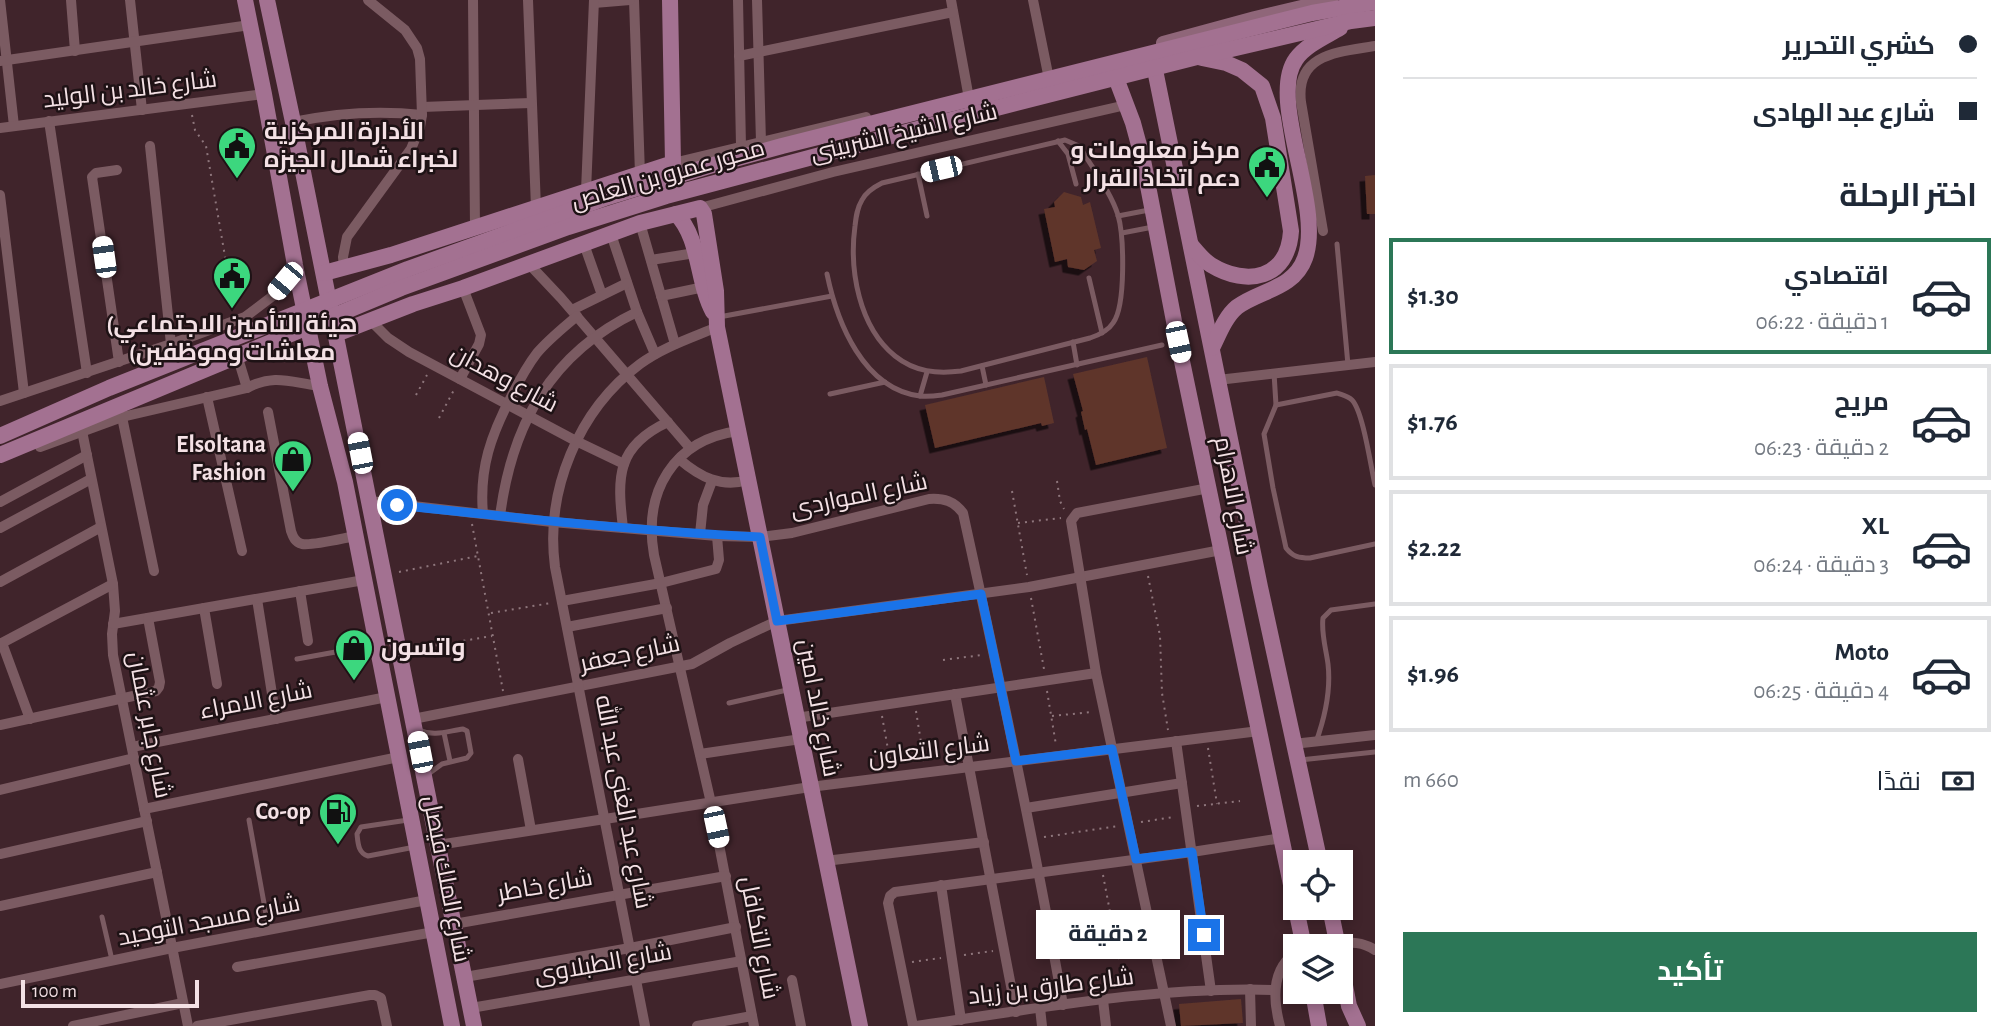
<!DOCTYPE html>
<html lang="ar">
<meta charset="utf-8">
<style>
body{margin:0;font-family:"Alegreya Sans",Cairo,sans-serif;background:#f2f2f3;color:#1f2937;direction:rtl;height:100vh;display:flex;flex-direction:column;font-size:26px;white-space:nowrap}
*{box-sizing:border-box;margin:0}
p{font-size:23px;color:#747a83}
.icon{flex:none;width:38px;height:38px;fill:none;stroke:currentColor;stroke-width:2;stroke-linecap:round;stroke-linejoin:round}
.map{position:relative;flex:1;overflow:hidden;direction:ltr}
.drawer{display:flex;flex-direction:column;background:#fff;width:630px}
.drawer>*{flex:none}
.top-card{display:grid;align-content:center;height:154px;padding:0 28px;background:#fff}
.tools{position:absolute;left:1283px;top:850px;display:grid;gap:14px}
.tools a{display:grid;place-items:center;width:70px;height:70px;border-radius:0px;background:#fff;box-shadow:0 4px 10px #0003;font-size:35px}
.scale{position:absolute;left:21px;bottom:18px;width:178px;box-sizing:border-box;padding-left:7px;border:4px solid #f4e1e5;border-top:0;font-size:19px;line-height:24px;white-space:nowrap;color:#f4e1e5;-webkit-text-stroke:5px #1e1215;paint-order:stroke}
.end{position:absolute;width:32px;height:32px;margin:-16px;border:9px solid #1a73e8;background:#fff;box-shadow:0 0 0 4px #fff}
.from{border-radius:50%}
.bubble{position:absolute;height:49px;border-radius:0px;background:#fff;box-shadow:0 4px 10px #0003;font-size:23px;font-weight:700;line-height:49px;text-align:center;direction:rtl}
.car{position:absolute;width:21px;height:42px;margin:-21px -10px;border-radius:9px;box-shadow:0 0 5px 2px #0007;background:linear-gradient(#fff 24%,#345 0 40%,#fff 0 76%,#345 0 86%,#fff 0)}
.top-card b{display:flex;align-items:center;gap:24px;height:66px;font-size:26px}
.top-card b+b{border-top:2px solid #e0e1e3}
.top-card i{width:18px;height:18px;background:#1f2937}
ul{padding:0;list-style:none}
li{display:flex;align-items:center;gap:21px;height:116px;margin:0 14px 10px;padding:0 14px;border:4px solid #e0e1e3;border-radius:0px}
li div{flex:1}
li b{display:block;font-size:26px}
li em{font-style:normal;font-weight:700}
li.selected{border-color:#2c7757}
li>.icon{width:63px;height:63px;stroke-width:1.5}
h2{padding:0 28px;font-size:32px;line-height:84px}
.pay{display:flex;align-items:center;gap:18px;height:77px;padding:0 28px;font-size:26px}
.pay p{margin-inline-start:auto}
.action{display:flex;gap:14px;margin-top:auto;padding:14px 28px}
.action a{flex:1;height:80px;border-radius:0px;background:#2c7757;color:#fff;font-size:28px;font-weight:700;line-height:80px;text-align:center}
main{display:flex;flex:1;min-height:0}
.map>svg:first-child{display:block}
</style>
<main>
<section class="drawer">
<div class="top-card">
<b><i class="from"></i>كشري التحرير</b>
<b><i></i>شارع عبد الهادى</b>
</div>
<h2>اختر الرحلة</h2>
<ul>
<li class="selected"><svg class="icon" aria-label="car" viewBox="0 0 24 24"><path d="M5 17H2v-5l4-1 3-4h7l3 4 3 1v5h-3M9 17h6M6 11h13"/><circle cx="7" cy="17" r="2"/><circle cx="17" cy="17" r="2"/></svg><div><b>اقتصادي</b><p>1 دقيقة · 06:22</p></div><em>$1.30</em></li>
<li><svg class="icon" aria-label="car" viewBox="0 0 24 24"><path d="M5 17H2v-5l4-1 3-4h7l3 4 3 1v5h-3M9 17h6M6 11h13"/><circle cx="7" cy="17" r="2"/><circle cx="17" cy="17" r="2"/></svg><div><b>مريح</b><p>2 دقيقة · 06:23</p></div><em>$1.76</em></li>
<li><svg class="icon" aria-label="car" viewBox="0 0 24 24"><path d="M5 17H2v-5l4-1 3-4h7l3 4 3 1v5h-3M9 17h6M6 11h13"/><circle cx="7" cy="17" r="2"/><circle cx="17" cy="17" r="2"/></svg><div><b>XL</b><p>3 دقيقة · 06:24</p></div><em>$2.22</em></li>
<li><svg class="icon" aria-label="car" viewBox="0 0 24 24"><path d="M5 17H2v-5l4-1 3-4h7l3 4 3 1v5h-3M9 17h6M6 11h13"/><circle cx="7" cy="17" r="2"/><circle cx="17" cy="17" r="2"/></svg><div><b>Moto</b><p>4 دقيقة · 06:25</p></div><em>$1.96</em></li>
</ul>
<div class="pay"><svg class="icon" aria-label="cash" viewBox="0 0 24 24"><path d="M3 7h18v10H3z"/><circle cx="12" cy="12" r="2"/></svg>نقدًا<p>660 m</p></div>
<div class="action"><a>تأكيد</a></div>
</section>
<div class="map">
<svg width="1375" height="1026" viewBox="0 0 1375 1026">
<defs>
<filter id="shadow"><feDropShadow dx="-5.5" dy="5.5" stdDeviation="0" flood-color="#0009"/></filter>
</defs>
<rect width="100%" height="100%" fill="#40242b"/>
<g fill="#5e352b" filter="url(#shadow)">
<polygon points="1375,175 1375,214 1367,214 1365,176"/>
<polygon points="1064,192 1081,197 1083,205 1090,202 1101,248 1094,250 1097,261 1084,270 1068,267 1067,259 1055,262 1044,209 1055,207 1054,202"/>
<polygon points="1147,357 1167,448 1096,465 1087,429 1085,430 1081,412 1083,411 1073,374"/>
<polygon points="1044,377 1054,423 1042,426 1041,423 935,448 925,405"/>
<polygon points="1241,999 1243,1023 1181,1026 1179,1004"/>
</g>
<g fill="none" stroke-linecap="round" stroke-linejoin="round">
<g stroke="#8e767c" stroke-width="2" stroke-dasharray="2 5" stroke-linecap="butt">
<polyline points="192,115 195,130 206,146 227,268"/>
<polyline points="416,395 427,375"/>
<polyline points="439,418 455,388"/>
<polyline points="1057,481 1060,501 1064,509"/>
<polyline points="1012,491 1027,575"/>
<polyline points="1018,523 1061,518"/>
<polyline points="472,524 503,691"/>
<polyline points="399,572 478,556"/>
<polyline points="1148,576 1160,636 1162,693 1168,730"/>
<polyline points="1031,598 1044,669"/>
<polyline points="491,613 551,603"/>
<polyline points="415,649 492,636"/>
<polyline points="943,660 982,655"/>
<polyline points="1047,691 1056,745"/>
<polyline points="916,711 924,761"/>
<polyline points="882,716 891,766"/>
<polyline points="1052,716 1092,712"/>
<polyline points="1208,748 1217,804"/>
<polyline points="1197,806 1240,801"/>
<polyline points="1141,822 1174,817"/>
<polyline points="1044,837 1118,826"/>
<polyline points="1103,875 1119,959"/>
<polyline points="964,955 993,951"/>
<polyline points="912,962 941,958"/>
</g>
<g stroke="#7b5b62" stroke-width="5">
<path d="M 1065,140 L 1079,146 L 1083,152 C 1095,172 1111,193 1118,215 C 1124,236 1126,306 1113,323 C 1108,331 1099,335 1090,338 L 961,371 C 937,374 915,372 895,356 C 859,327 849,270 855,226 C 856,217 857,208 862,200 C 866,192 874,187 882,183 Z"/>
<polyline points="1058,141 1068,154 1076,184"/>
<polyline points="918,174 927,216"/>
<polyline points="1118,216 1149,210"/>
<polyline points="1122,233 1153,227"/>
<polyline points="1337,244 1348,365"/>
<path d="M 827,274 C 837,322 863,389 920,396 C 927,397 935,396 942,395 L 1162,345"/>
<polyline points="1089,278 1102,333"/>
<polyline points="719,317 832,296"/>
<polyline points="1073,342 1077,365"/>
<polyline points="982,366 986,385"/>
<path d="M 1274,373 L 1276,405 L 1264,434 L 1273,488 L 1286,548 C 1293,557 1299,558 1310,558 L 1375,544"/>
<polyline points="830,394 885,382"/>
<polyline points="920,396 927,372"/>
<path d="M 1276,405 L 1337,393 C 1342,395 1348,396 1352,400 C 1363,411 1371,468 1375,485"/>
<polyline points="297,659 374,645"/>
<polyline points="729,703 787,690"/>
<path d="M 419,730 C 434,737 448,731 463,729 L 467,731 L 471,753 L 467,758 L 442,764 L 427,775"/>
<polyline points="444,733 450,761"/>
<path d="M 1316,742 C 1325,717 1331,690 1328,664 C 1326,649 1321,633 1323,618 L 1331,610 L 1375,604"/>
<polyline points="1300,760 1375,752"/>
<polyline points="249,820 269,931"/>
<path d="M 408,820 L 361,827 L 357,834 C 358,843 358,853 368,856 L 415,847"/>
<polyline points="102,917 112,960"/>
</g>
<g stroke="#7b5b62" stroke-width="10">
<polyline points="0,0 14,126"/>
<polyline points="71,0 75,51"/>
<polyline points="130,0 142,110"/>
<polyline points="473,0 475,228"/>
<polyline points="528,0 536,208"/>
<polyline points="634,0 640,174"/>
<polyline points="738,0 741,146"/>
<polyline points="757,0 761,142"/>
<polyline points="951,0 968,93"/>
<polyline points="1033,0 1048,74"/>
<polyline points="594,3 630,0"/>
<polyline points="739,56 953,12"/>
<polyline points="0,61 250,25"/>
<polyline points="422,107 531,103"/>
<polyline points="49,121 87,373"/>
<path d="M 293,122 C 336,113 378,110 422,115"/>
<polyline points="0,128 264,94"/>
<polyline points="150,146 171,344"/>
<polyline points="673,163 866,117"/>
<polyline points="117,170 96,173 92,177 119,362"/>
<polyline points="586,191 594,0"/>
<polyline points="0,195 24,393"/>
<polyline points="700,208 833,172 1126,105"/>
<polyline points="640,223 675,344"/>
<path d="M 1323,231 L 1301,102 C 1295,53 1340,52 1375,46"/>
<polyline points="611,234 637,312 655,354"/>
<polyline points="584,244 602,295"/>
<polyline points="651,260 695,253"/>
<polyline points="529,264 561,298 690,448"/>
<polyline points="344,268 343,257 347,237 411,149 420,127 422,115 420,59 417,48 405,30 368,0"/>
<polyline points="661,296 704,287"/>
<polyline points="572,310 627,283"/>
<polyline points="371,321 388,338 409,352 576,441 624,464"/>
<polyline points="231,335 247,388"/>
<polyline points="460,379 479,344 481,335 463,288"/>
<polyline points="1218,380 1375,362"/>
<polyline points="207,397 242,551"/>
<polyline points="0,401 171,344 245,317 274,295 295,266"/>
<path d="M 268,412 L 291,531 C 293,537 295,542 302,544 C 313,546 344,538 356,536"/>
<polyline points="122,417 154,571"/>
<polyline points="82,431 113,584 115,611 112,634 113,655 188,1026"/>
<path d="M 738,431 C 673,440 643,492 654,555 L 711,803 L 754,1026"/>
<path d="M 40,447 L 122,417 L 247,388 C 275,373 292,383 320,386"/>
<path d="M 679,459 C 700,477 721,488 748,480"/>
<path d="M 370,501 L 552,522 L 717,536 L 760,537 L 792,533 L 929,499 C 944,498 954,501 963,513 C 999,677 1034,840 1063,1005"/>
<polyline points="0,502 87,455"/>
<path d="M 483,514 C 479,468 491,435 512,395 C 519,381 527,366 537,353 C 549,339 563,328 577,316"/>
<path d="M 500,516 C 512,424 551,353 637,312"/>
<polyline points="0,528 91,479"/>
<path d="M 623,528 C 617,477 616,446 668,422"/>
<polyline points="700,534 703,505 712,481"/>
<polyline points="0,582 101,527"/>
<polyline points="300,591 308,641"/>
<polyline points="257,599 276,719"/>
<polyline points="562,601 661,583 716,569 719,560 717,536"/>
<polyline points="204,608 217,684"/>
<polyline points="113,624 364,580"/>
<polyline points="567,627 667,608"/>
<polyline points="2,643 30,719"/>
<polyline points="0,644 113,584"/>
<polyline points="955,694 1016,1012"/>
<polyline points="796,718 1096,673"/>
<polyline points="413,719 692,664 730,643 777,621 1029,587 1221,550"/>
<polyline points="0,725 156,691 159,687 160,682 148,618"/>
<polyline points="1176,741 1211,991"/>
<polyline points="1293,744 1375,735"/>
<polyline points="132,747 387,697"/>
<polyline points="700,754 801,739"/>
<polyline points="518,759 531,830"/>
<polyline points="0,790 134,758"/>
<polyline points="1026,808 1182,783"/>
<polyline points="144,809 399,757"/>
<polyline points="438,845 810,787 1259,731"/>
<polyline points="0,854 147,821"/>
<polyline points="825,861 984,842"/>
<polyline points="941,885 961,1020"/>
<polyline points="0,906 157,872"/>
<polyline points="454,924 726,876"/>
<path d="M 1337,943 C 1351,942 1363,942 1375,950"/>
<polyline points="237,967 434,932"/>
<polyline points="465,977 630,948 736,927"/>
<polyline points="792,980 801,1026"/>
<polyline points="0,984 172,948 427,900"/>
<polyline points="1250,989 1251,1026"/>
<polyline points="1103,1000 1106,1026"/>
<polyline points="471,1008 742,961"/>
<polyline points="1040,1008 1042,1026"/>
<polyline points="73,1026 183,1003"/>
<polyline points="197,1026 370,995 375,995 381,998 387,1026"/>
<path d="M 645,1026 L 555,567 C 545,491 578,410 640,364 C 663,347 691,338 717,327"/>
<polyline points="697,1026 752,1016"/>
<polyline points="913,1026 888,903 890,896 895,892 1192,852 1282,838"/>
<path d="M 916,1026 C 1034,1009 1156,986 1275,990"/>
<polyline points="1171,1026 1096,673 1071,521 1077,513 1209,488"/>
<path d="M 1280,1026 C 1273,1000 1271,970 1295,953"/>
</g>
<polyline stroke="#8f6679" stroke-width="14" points="1163,43 1255,18 1331,0"/>
<g stroke="#a37191" stroke-width="16">
<polyline points="245,0 264,94 295,265 320,386 345,482 452,1026"/>
<polyline points="267,0 293,122 474,1026"/>
<polyline points="1153,60 1260,587 1320,863"/>
<polyline points="1113,70 1133,123 1143,160 1178,342 1304,947"/>
<path d="M 676,214 C 700,237 697,283 713,312"/>
<path d="M 1191,245 C 1197,252 1203,260 1211,265 C 1247,287 1288,279 1291,231 L 1273,118 L 1262,86 L 1242,70 L 1226,63 L 1202,58"/>
<polyline points="324,273 391,255 673,163 670,0"/>
<polyline points="336,334 413,304 463,288 640,223 700,208 704,214 716,291 717,327 860,1026"/>
<path d="M 1212,348 C 1219,334 1225,317 1237,307 C 1260,290 1294,289 1305,258 C 1324,206 1267,99 1296,59 C 1306,45 1325,37 1340,28"/>
<polyline points="0,436 109,388 408,269 608,197 706,167 782,146 1312,13 1375,2"/>
<polyline points="0,455 401,288 568,227 666,196 985,111 1197,57 1351,21 1375,18"/>
<polyline points="1330,908 1338,947"/>
<polyline points="1309,947 1337,943"/>
<polyline points="1340,960 1349,1006 1358,1026"/>
<polyline points="1313,992 1319,1026"/>
</g>
</g>
<g fill="none" stroke-linecap="round" stroke-linejoin="round">
<path stroke="#1a73e8" stroke-width="9" d="M 397,505 C 518,518 639,531 760,537 L 777,621 L 981,594 L 1016,761 L 1112,749 L 1136,859 L 1192,852 L 1204,935"/>
</g>
<defs>
<symbol id="civic-pin" viewBox="-11 -11 22 30"><path d="M0 17L-7.5 6A9.5 9.5 0 1 1 7.5 6Z" fill="#3cd77e" stroke="#1e1215"/><path d="M-.6-6.5H3V-4.5H.6V-3L4-1V1h2V6H-6V1h2V-1L-.6-3ZM-1.2 2.5V6h2.4V2.5Z" fill="#111"/></symbol>
<symbol id="shop-pin" viewBox="-11 -11 22 30"><path d="M0 17L-7.5 6A9.5 9.5 0 1 1 7.5 6Z" fill="#3cd77e" stroke="#1e1215"/><path d="M-5-2.5h2.3a2.7 3.5 0 0 1 5.4 0H5L5.5 6h-11ZM-1.5-2.5h3a1.5 2.3 0 0 0-3 0Z" fill="#111"/></symbol>
<symbol id="fuel-pin" viewBox="-11 -11 22 30"><path d="M0 17L-7.5 6A9.5 9.5 0 1 1 7.5 6Z" fill="#3cd77e" stroke="#1e1215"/><path d="M-5.5-6h7V0h2V4h1.3V-2.5L3-4.5l.8-.8L6-3V5H2.5V1h-1V6h-7ZM-4.2-4.7v3.2H.2V-4.7Z" fill="#111"/></symbol>
</defs>
<g fill-rule="evenodd">
<use href="#civic-pin" x="215" y="124" width="44" height="60"/>
<use href="#civic-pin" x="1245" y="143" width="44" height="60"/>
<use href="#civic-pin" x="210" y="254" width="44" height="60"/>
<use href="#shop-pin" x="271" y="437" width="44" height="60"/>
<use href="#shop-pin" x="332" y="626" width="44" height="60"/>
<use href="#fuel-pin" x="316" y="790" width="44" height="60"/>
</g>
<g text-anchor="middle" dominant-baseline="central" stroke-width="5" stroke-linejoin="round" paint-order="stroke">
<g font-size="24" fill="#f4e1e5" stroke="#1e1215">
<text transform="translate(130 90) rotate(-7)">شارع خالد بن الوليد</text>
<text transform="translate(904 133) rotate(-13)">شارع الشيخ الشربينى</text>
<text transform="translate(668 175) rotate(-16)">محور عمرو بن العاص</text>
<text transform="translate(504 379) rotate(28)">شارع وهدان</text>
<text transform="translate(859 496) rotate(-12)">شارع المواردى</text>
<text transform="translate(1233 496) rotate(79)">شارع الاهرام</text>
<text transform="translate(630 654) rotate(-12)">شارع جعفر</text>
<text transform="translate(256 701) rotate(-11)">شارع الامراء</text>
<text transform="translate(818 708) rotate(79)">شارع خالد امين</text>
<text transform="translate(149 725) rotate(79)">شارع جابر عثمان</text>
<text transform="translate(929 751) rotate(-7)">شارع التعاون</text>
<text transform="translate(623 802) rotate(79)">شارع عبد الغنى عبد الله</text>
<text transform="translate(446 879) rotate(79)">شارع الملك فيصل</text>
<text transform="translate(545 886) rotate(-10)">شارع خاطر</text>
<text transform="translate(209 921) rotate(-11)">شارع مسجد التوحيد</text>
<text transform="translate(759 938) rotate(79)">شارع التكافل</text>
<text transform="translate(603 964) rotate(-10)">شارع الطبلاوى</text>
<text transform="translate(1051 987) rotate(-7)">شارع طارق بن زياد</text>
</g>
<g font-size="24" font-weight="bold" fill="#f4e1e5" stroke="#1e1215" text-anchor="end">
<text x="264" y="132" text-anchor="start">الأدارة المركزية<tspan x="264" dy="28">لخبراء شمال الجيزه</tspan></text>
<text x="1240" y="151">مركز معلومات و<tspan x="1240" dy="28">دعم اتخاذ القرار</tspan></text>
<text x="232" y="325" text-anchor="middle">(هيئة التأمين الاجتماعي<tspan x="232" dy="28">(معاشات وموظفين</tspan></text>
<text x="266" y="445">Elsoltana<tspan x="266" dy="28">Fashion</tspan></text>
<text x="381" y="648" text-anchor="start">واتسون</text>
<text x="311" y="812">Co-op</text>
</g>
</g>
</svg>
<div class="tools">
<a><svg class="icon" aria-label="locate" viewBox="0 0 24 24"><circle cx="12" cy="12" r="6"/><path d="M12 2v4M12 18v4M2 12h4M18 12h4"/></svg></a>
<a><svg class="icon" aria-label="layers" viewBox="0 0 24 24"><path d="M12 4l9 5-9 5-9-5zM3 14l9 5 9-5"/></svg></a>
</div>
<div class="scale">100 m</div>
<i class="end from" style="left:397px;top:505px"></i>
<i class="end" style="left:1204px;top:935px"></i>
<div class="bubble" style="left:1036px;top:910px;width:144px">2 دقيقة</div>
<i class="car" style="left:941px;top:169px;rotate:257deg"></i>
<i class="car" style="left:104px;top:257px;rotate:352deg"></i>
<i class="car" style="left:285px;top:281px;rotate:220deg"></i>
<i class="car" style="left:1178px;top:342px;rotate:168deg"></i>
<i class="car" style="left:360px;top:453px;rotate:349deg"></i>
<i class="car" style="left:420px;top:752px;rotate:349deg"></i>
<i class="car" style="left:716px;top:827px;rotate:168deg"></i>
</div>
</main>
